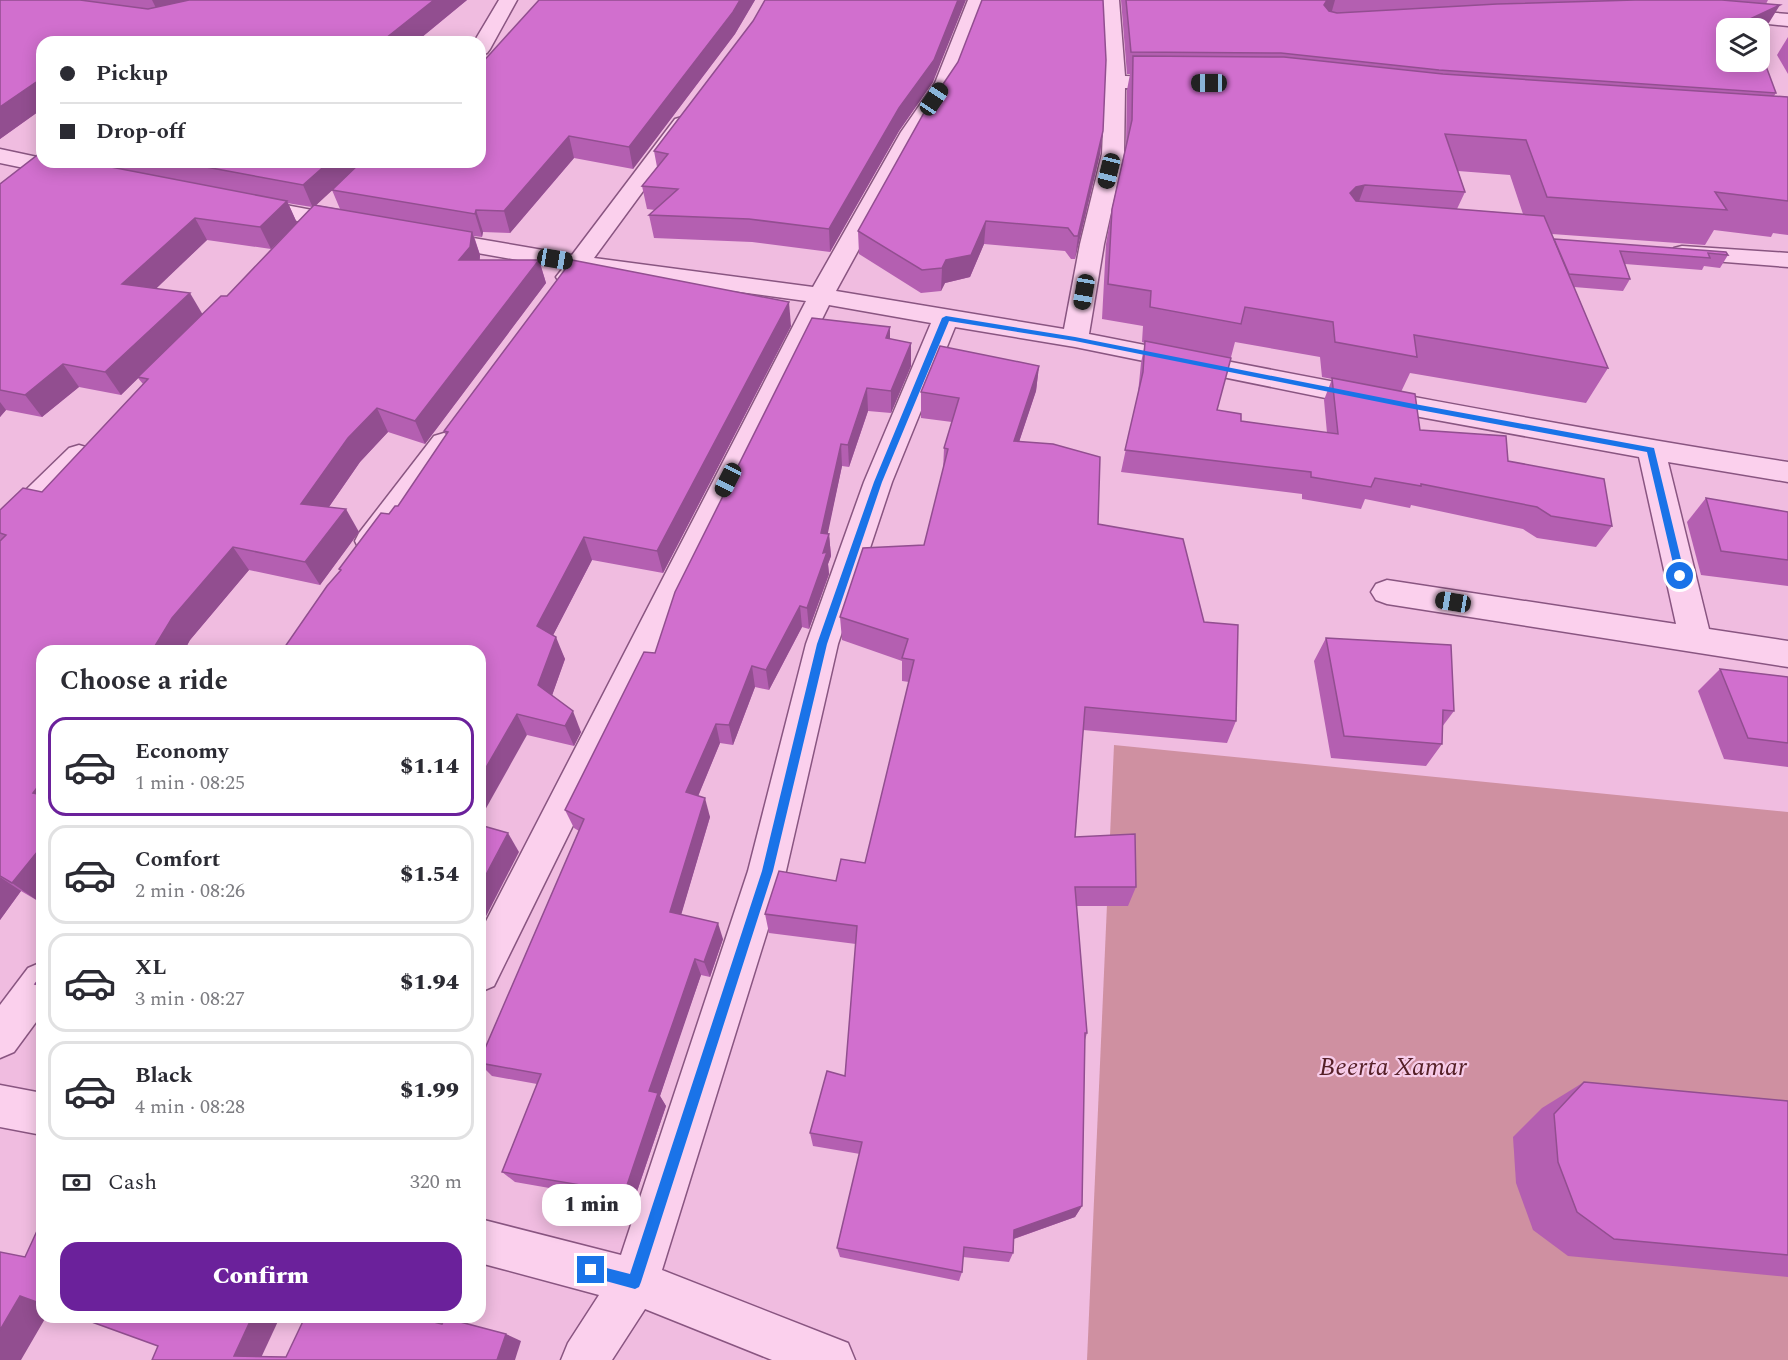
<!DOCTYPE html>
<meta charset="utf-8">
<style>
body{margin:0;font-family:Spectral,serif;background:#f2f2f3;color:#2b2b33;height:100vh;display:flex;flex-direction:column;font-size:22px;white-space:nowrap}
*{box-sizing:border-box;margin:0}
p{font-size:20px;color:#7c7c81}
.icon{flex:none;width:33px;height:33px;fill:none;stroke:currentColor;stroke-width:2;stroke-linecap:round;stroke-linejoin:round}
.map{position:relative;flex:1;overflow:hidden}
.panel{position:absolute;left:36px;top:645px;width:450px;height:678px;display:flex;flex-direction:column;background:#fff;border-radius:18px;box-shadow:0 3px 15px #0003}
.panel>*{flex:none}
.banner{position:absolute;left:36px;top:36px;width:450px;height:132px;border-radius:18px;box-shadow:0 3px 15px #0003;display:grid;align-content:center;height:132px;padding:0 24px;background:#fff}
.buttons{position:absolute;left:1716px;top:18px;display:grid;gap:12px}
.buttons a{display:grid;place-items:center;width:54px;height:54px;border-radius:12px;background:#fff;box-shadow:0 3px 15px #0003;font-size:30px}
.end{position:absolute;width:27px;height:27px;margin:-14px;border:8px solid #1a73e8;background:#fff;box-shadow:0 0 0 3px #fff}
.from{border-radius:50%}
.bubble{position:absolute;height:42px;border-radius:18px;background:#fff;box-shadow:0 3px 15px #0003;font-size:20px;font-weight:800;line-height:42px;text-align:center}
.car{position:absolute;width:18px;height:36px;margin:-18px -9px;border-radius:8px;box-shadow:0 0 4px 2px #0007;background:linear-gradient(#222 24%,#8ab4d8 0 40%,#222 0 76%,#8ab4d8 0 86%,#222 0)}
.banner b{display:flex;align-items:center;gap:21px;height:57px;font-size:22px}
.banner b+b{border-top:2px solid #e1e1e2}
.banner i{width:15px;height:15px;background:#2b2b33}
ul{padding:0;list-style:none}
li{display:flex;align-items:center;gap:18px;height:99px;margin:0 12px 9px;padding:0 12px;border:3px solid #e1e1e2;border-radius:18px}
li div{flex:1}
li b{display:block;font-size:22px}
li em{font-style:normal;font-weight:800}
li.current{border-color:#6b219b}
li>.icon{width:54px;height:54px;stroke-width:1.5}
h2{padding:0 24px;font-size:27px;line-height:72px}
.pay{display:flex;align-items:center;gap:15px;height:66px;padding:0 24px;font-size:22px}
.pay p{margin-inline-start:auto}
.cta{display:flex;gap:12px;margin-top:auto;padding:12px 24px}
.cta a{flex:1;height:69px;border-radius:18px;background:#6b219b;color:#fff;font-size:24px;font-weight:800;line-height:69px;text-align:center}
.map>svg:first-child{display:block}
</style>
<div class="map">
<svg width="1788" height="1360" viewBox="0 0 1788 1360">
<rect width="100%" height="100%" fill="#f0bce0"/>
<polygon fill="#cf90a1" points="1114,745 1788,812 1788,1360 1087,1360"/>
<g fill="none" stroke-linecap="round" stroke-linejoin="round">
<defs>
<g id="minor">
<polygon points="499,0 517,0 490,49 487,53 480,55 480,42 474,42"/>
<path d="M 968,0 L 986,0 L 955,83 L 923,132 L 836,291 L 1064,329 L 1080,244 L 1102,154 L 1105,82 L 1101,0 L 1119,0 L 1125,76 L 1173,77 L 1180,79 L 1183,83 L 1180,87 L 1173,89 L 1125,88 L 1124,154 L 1104,244 L 1089,334 C 1321,380 1554,425 1788,462 L 1788,482 L 1668,462 L 1709,629 L 1788,641 L 1788,667 L 1387,604 L 1376,600 L 1371,592 L 1376,584 L 1387,580 L 1676,624 L 1639,457 L 1409,415 L 1075,347 L 955,327 L 892,482 L 838,644 L 786,871 L 662,1270 L 848,1343 L 855,1360 L 772,1360 L 645,1309 L 612,1360 L 561,1360 L 568,1343 L 599,1295 L 480,1263 L 480,1219 L 621,1255 L 748,871 L 806,644 L 864,482 L 931,323 L 829,305 L 494,986 L 480,992 L 480,933 L 806,301 L 585,271 C 577,282 573,286 559,282 L 556,277 L 563,268 L 432,245 L 424,243 L 420,238 L 424,233 L 432,231 L 572,255 L 675,119 L 682,117 L 689,119 L 693,123 L 594,258 L 813,287 L 901,132 L 935,83 Z"/>
<polygon points="1727,9 1788,14 1788,26 1720,19 1718,15 1720,11"/>
<polygon points="0,149 42,158 42,162 61,162 80,166 83,171 80,176 72,178 0,163"/>
<polygon points="249,198 349,217 357,219 361,224 357,229 349,231 241,210 238,205 241,200"/>
<polygon points="1682,246 1788,253 1788,267 1674,258 1670,253 1674,248"/>
<polygon points="444,433 454,436 458,443 454,450 381,549 370,552 359,549 355,541 359,533 434,436"/>
<polygon points="79,445 89,448 93,455 89,462 11,541 0,544 0,515 69,448"/>
<polygon points="42,962 42,1014 14,1052 0,1058 0,1005 28,968"/>
<polygon points="0,1085 42,1093 42,1135 0,1127"/>
</g>
</defs>
<use href="#minor" stroke="#895581" stroke-width="3"/>
<use href="#minor" fill="#fbd0ed" fill-rule="evenodd"/>
</g>
<g fill="#b45fb1" fill-rule="evenodd">
<polygon points="0,0 467,0 416,42 42,42 42,109 0,139"/>
<path d="M 539,0 L 755,0 L 735,34 L 633,169 L 574,158 L 510,233 L 483,232 L 482,237 L 474,236 L 480,255 L 480,260 L 539,260 L 546,283 L 425,444 L 388,432 L 360,462 L 329,507 L 359,532 L 320,585 L 249,570 L 190,640 L 184,651 L 42,651 L 42,896 L 38,901 L 21,891 L 0,920 L 0,510 L 42,492 L 143,384 L 138,378 L 121,395 L 79,387 L 42,417 L 6,410 L 0,417 L 0,184 L 42,162 L 480,162 ZM 332,190 L 340,209 L 316,205 ZM 288,203 L 293,204 L 312,207 L 297,223 ZM 283,237 L 227,296 L 202,314 L 156,288 L 207,240 L 271,249 Z"/>
<path d="M 1121,0 L 1768,0 L 1766,4 L 1767,26 L 1760,30 L 1760,28 L 1726,28 L 1776,93 L 1774,96 L 1788,97 L 1788,235 L 1773,233 L 1771,237 L 1714,230 L 1705,245 L 1552,234 L 1554,239 L 1728,255 L 1720,268 L 1704,266 L 1702,270 L 1625,264 L 1630,279 L 1623,291 L 1574,287 L 1608,368 L 1586,403 L 1410,373 L 1401,392 L 1420,430 L 1508,461 L 1612,526 L 1596,547 L 1537,538 L 1523,529 L 1411,505 L 1410,508 L 1365,499 L 1361,509 L 1302,499 L 1302,494 L 1121,472 L 1138,393 L 1141,363 L 1145,343 L 1142,342 L 1143,326 L 1102,319 L 1106,244 L 1112,209 L 1126,146 L 1127,90 L 1130,74 L 1127,74 ZM 1458,171 L 1510,175 L 1523,214 L 1457,209 L 1465,192 ZM 1235,342 L 1320,357 L 1322,377 L 1332,379 L 1324,400 L 1327,433 L 1241,421 L 1217,410 Z"/>
<polygon points="753,21 933,82 899,131 830,252 752,242 654,238 649,215 655,210 647,209 642,186 657,167 654,151"/>
<polygon points="1788,37 1788,74 1777,55"/>
<polygon points="958,62 1103,131 1100,154 1075,259 1071,259 1065,251 984,244 970,277 945,283 941,291 921,293 859,254 858,231"/>
<polygon points="791,326 663,573 592,560 553,635 565,659 552,695 581,732 574,746 527,735 339,569 389,514 398,506 446,435 444,431"/>
<polygon points="890,339 911,366 891,413 868,411 849,467 842,466 827,534 829,534 831,556 828,564 829,574 809,629 802,627 769,690 755,687 733,745 720,743 698,796 710,817 681,914 723,939 710,977 701,975 680,1035 660,1096 666,1106 629,1215 588,1205 578,1195 578,1193 515,1182 502,1172 537,1084 492,1076 480,1064 480,1060 579,831 574,828 565,810 655,653"/>
<polygon points="1039,366 1036,391 1019,442 1098,524 1204,622 1236,721 1227,743 1083,730 1075,837 1136,887 1128,906 1076,906 1087,1033 1085,1040 1082,1206 1075,1217 1014,1239 1013,1253 1009,1262 963,1257 962,1272 959,1281 840,1257 837,1248 860,1154 813,1146 810,1133 845,1076 856,944 769,933 765,914 836,881 865,863 909,682 902,681 902,661 842,640 840,617 924,545 943,471 944,448 952,422 921,418 921,392"/>
<polygon points="1706,498 1788,512 1788,586 1701,575 1687,522"/>
<polygon points="1326,638 1454,711 1442,727 1442,744 1426,766 1331,758 1314,661"/>
<polygon points="1720,669 1788,677 1788,767 1724,759 1698,691"/>
<polygon points="1584,1082 1788,1101 1788,1277 1568,1256 1533,1230 1516,1183 1513,1137 1542,1108"/>
</g>
<g fill="#924e90">
<polygon points="152,0 202,0 159,14"/>
<polygon points="434,0 467,0 416,42 381,42"/>
<polygon points="740,0 755,0 735,34 633,169 629,147"/>
<polygon points="958,0 966,0 933,82 899,131 830,252 829,229 899,108"/>
<polygon points="1327,0 1335,0 1330,18 1324,5"/>
<polygon points="1780,5 1767,26 1760,30 1760,28 1743,28 1748,20"/>
<polygon points="42,78 42,109 0,139 0,107"/>
<polygon points="1103,131 1100,154 1075,259 1078,236"/>
<polygon points="569,136 574,158 510,233 504,211"/>
<polygon points="329,162 363,162 313,208 303,185"/>
<polygon points="1365,185 1352,220 1350,193 1356,187"/>
<polygon points="287,201 297,223 271,249 260,227"/>
<polygon points="476,210 483,232 482,237 475,214"/>
<polygon points="195,218 207,240 137,307 122,284"/>
<polygon points="986,221 984,244 970,277 945,283 941,291 942,268 946,260"/>
<polygon points="472,232 480,255 478,271 459,260"/>
<polygon points="539,260 546,283 425,444 415,421"/>
<polygon points="190,293 203,315 121,395 105,372"/>
<polygon points="789,302 791,326 663,573 657,551"/>
<polygon points="890,327 890,350 886,338"/>
<polygon points="911,343 911,366 891,413 891,391"/>
<polygon points="63,364 79,387 42,417 25,395"/>
<polygon points="1039,366 1036,391 1011,466 1014,441"/>
<polygon points="867,388 868,411 849,467 848,445"/>
<polygon points="0,402 6,410 0,417"/>
<polygon points="377,408 388,432 360,462 315,527 301,504 348,438"/>
<polygon points="841,444 842,466 825,547 829,534 831,556 828,564 829,574 809,629 807,608 821,533"/>
<polygon points="346,509 359,532 320,585 305,562"/>
<polygon points="584,537 592,560 546,649 537,626"/>
<polygon points="233,547 249,570 190,640 184,651 152,651 172,618"/>
<polygon points="800,606 802,627 769,690 766,670"/>
<polygon points="556,637 565,659 548,707 538,685"/>
<polygon points="752,666 755,687 733,745 729,725"/>
<polygon points="573,711 581,732 574,746 565,726"/>
<polygon points="517,714 527,735 480,819 480,778"/>
<polygon points="716,724 720,743 692,811 686,792"/>
<polygon points="42,781 42,800 33,793"/>
<polygon points="705,798 710,817 677,929 670,912"/>
<polygon points="508,833 519,852 480,928 480,886"/>
<polygon points="42,846 42,896 38,901 12,883"/>
<polygon points="0,877 21,891 0,920"/>
<polygon points="718,923 723,939 710,977 704,962"/>
<polygon points="695,959 701,975 660,1096 666,1106 629,1215 620,1206 649,1091"/>
<polygon points="1082,1206 1075,1217 1010,1240 1014,1230"/>
<polygon points="20,1296 42,1301 42,1317 46,1317 21,1360 0,1360 0,1330"/>
<polygon points="252,1317 280,1317 260,1360 234,1356"/>
<polygon points="506,1334 521,1341 515,1360 497,1360"/>
</g>
<g fill="#d16fce" stroke="#924e90" stroke-width="1.5">
<polygon points="0,0 80,0 148,9 189,0 434,0 381,42 42,42 42,78 0,107"/>
<polygon points="539,0 740,0 733,12 629,147 569,136 504,211 476,210 475,214 332,190 361,162 480,162 480,65"/>
<polygon points="765,0 958,0 934,60 899,108 829,229 749,219 649,215 678,189 642,186 668,154 654,151 753,21"/>
<polygon points="982,0 1103,0 1106,60 1103,131 1078,236 1074,236 1068,228 986,221 971,255 946,260 942,268 922,270 858,231 925,111 958,62"/>
<polygon points="1126,0 1327,0 1324,5 1329,11 1337,13 1497,4 1635,0 1722,0 1780,5 1748,20 1751,28 1726,28 1726,62 1760,62 1760,50 1776,93 1439,70 1281,53 1131,52"/>
<polygon points="1133,56 1284,57 1443,74 1788,97 1788,201 1715,192 1727,210 1547,197 1526,140 1445,134 1465,192 1365,185 1356,187 1350,193 1356,201 1544,216 1608,368 1414,335 1417,357 1335,342 1333,322 1245,307 1241,324 1150,307 1151,291 1108,284 1112,209 1132,120"/>
<polygon points="40,153 42,154 42,162 85,162 287,201 260,227 195,218 122,284 190,293 105,372 63,364 25,395 0,390 0,184"/>
<polygon points="179,162 329,162 303,185"/>
<polygon points="314,205 472,232 470,247 459,260 539,260 415,421 377,408 348,438 301,504 346,509 305,562 233,547 172,618 152,651 42,651 42,781 33,793 42,795 42,846 12,883 0,876 0,541 6,535 0,533 0,510 23,488 42,492 148,379 138,377 221,296 227,296"/>
<polygon points="1554,239 1726,252 1728,255 1708,253 1710,258 1620,251 1630,279 1569,274"/>
<polygon points="572,260 789,302 657,551 584,537 537,626 556,637 538,685 573,711 565,726 517,714 480,778 480,651 282,651 327,586 341,570 339,569 381,513 389,514 395,506 398,506 448,432 444,431"/>
<polygon points="812,318 890,327 886,338 911,343 891,391 867,388 848,445 841,444 821,533 829,534 823,553 827,552 807,608 800,606 766,670 752,666 729,725 716,724 686,792 705,798 670,912 718,923 704,962 695,959 674,1020 649,1091 658,1093 620,1206 578,1195 581,1185 502,1172 541,1074 480,1063 480,1060 584,819 565,810 644,652 655,653 675,592"/>
<polygon points="1145,341 1231,358 1217,410 1241,414 1241,421 1338,434 1332,378 1415,394 1420,430 1506,436 1508,461 1604,479 1612,526 1551,516 1537,507 1421,484 1421,486 1375,478 1371,487 1311,477 1311,472 1125,450 1143,372"/>
<polygon points="940,346 1039,366 1014,441 1053,444 1100,457 1098,524 1183,539 1204,622 1238,625 1236,721 1085,707 1075,837 1135,834 1136,887 1075,887 1087,1033 1085,1033 1082,1206 1014,1230 1013,1253 964,1247 962,1272 837,1248 862,1142 810,1133 827,1071 845,1076 857,926 765,914 779,871 836,881 841,859 865,863 914,660 902,658 908,639 840,617 863,548 924,545 948,449 944,448 959,398 921,392"/>
<polygon points="1706,498 1788,512 1788,560 1721,551"/>
<polygon points="1326,638 1451,645 1454,711 1443,710 1442,744 1344,736"/>
<polygon points="1720,669 1788,677 1788,743 1748,738"/>
<polygon points="480,825 508,833 480,886"/>
<polygon points="42,975 42,986 35,984"/>
<polygon points="1584,1082 1788,1101 1788,1255 1614,1239 1577,1212 1558,1162 1554,1114"/>
<polygon points="42,1220 42,1304 20,1296 0,1330 0,1252 25,1257"/>
<polygon points="78,1317 252,1317 234,1356 286,1357 305,1317 415,1317 442,1324 445,1318 506,1334 497,1360 152,1360 158,1346"/>
</g>
<polygon fill="#1a73e8" points="946,316 1075,337 1409,403 1654,448 1685,576 1680,579 1676,576 1647,452 1409,408 1075,341 949,321 882,482 827,644 773,871 641,1282 639,1287 635,1289 591,1277 586,1275 584,1270 586,1266 591,1264 630,1274 762,871 817,644 874,482 942,318"/>
<g text-anchor="middle" dominant-baseline="central" stroke-width="4.5" stroke-linejoin="round" paint-order="stroke">
<g font-size="26" font-style="italic" fill="#552027" stroke="#f7cce9">
<text x="1393" y="1067">Beerta Xamar</text>
</g>
</g>
</svg>
<div class="buttons">
<a><svg class="icon" aria-label="layers" viewBox="0 0 24 24"><path d="M12 4l9 5-9 5-9-5zM3 14l9 5 9-5"/></svg></a>
</div>
<i class="end from" style="left:1680px;top:576px"></i>
<i class="end" style="left:591px;top:1270px"></i>
<div class="bubble" style="left:542px;top:1184px;width:99px">1 min</div>
<i class="car" style="left:1209px;top:83px;rotate:270deg"></i>
<i class="car" style="left:934px;top:99px;rotate:34deg"></i>
<i class="car" style="left:1109px;top:171px;rotate:194deg"></i>
<i class="car" style="left:555px;top:259px;rotate:100deg"></i>
<i class="car" style="left:1084px;top:292px;rotate:190deg"></i>
<i class="car" style="left:728px;top:480px;rotate:207deg"></i>
<i class="car" style="left:1453px;top:602px;rotate:279deg"></i>
<div class="banner">
<b><i class="from"></i>Pickup</b>
<b><i></i>Drop-off</b>
</div>
<section class="panel">
<h2>Choose a ride</h2>
<ul>
<li class="current"><svg class="icon" aria-label="car" viewBox="0 0 24 24"><path d="M5 17H2v-5l4-1 3-4h7l3 4 3 1v5h-3M9 17h6M6 11h13"/><circle cx="7" cy="17" r="2"/><circle cx="17" cy="17" r="2"/></svg><div><b>Economy</b><p>1 min · 08:25</p></div><em>$1.14</em></li>
<li><svg class="icon" aria-label="car" viewBox="0 0 24 24"><path d="M5 17H2v-5l4-1 3-4h7l3 4 3 1v5h-3M9 17h6M6 11h13"/><circle cx="7" cy="17" r="2"/><circle cx="17" cy="17" r="2"/></svg><div><b>Comfort</b><p>2 min · 08:26</p></div><em>$1.54</em></li>
<li><svg class="icon" aria-label="car" viewBox="0 0 24 24"><path d="M5 17H2v-5l4-1 3-4h7l3 4 3 1v5h-3M9 17h6M6 11h13"/><circle cx="7" cy="17" r="2"/><circle cx="17" cy="17" r="2"/></svg><div><b>XL</b><p>3 min · 08:27</p></div><em>$1.94</em></li>
<li><svg class="icon" aria-label="car" viewBox="0 0 24 24"><path d="M5 17H2v-5l4-1 3-4h7l3 4 3 1v5h-3M9 17h6M6 11h13"/><circle cx="7" cy="17" r="2"/><circle cx="17" cy="17" r="2"/></svg><div><b>Black</b><p>4 min · 08:28</p></div><em>$1.99</em></li>
</ul>
<div class="pay"><svg class="icon" aria-label="cash" viewBox="0 0 24 24"><path d="M3 7h18v10H3z"/><circle cx="12" cy="12" r="2"/></svg>Cash<p>320 m</p></div>
<div class="cta"><a>Confirm</a></div>
</section>
</div>
